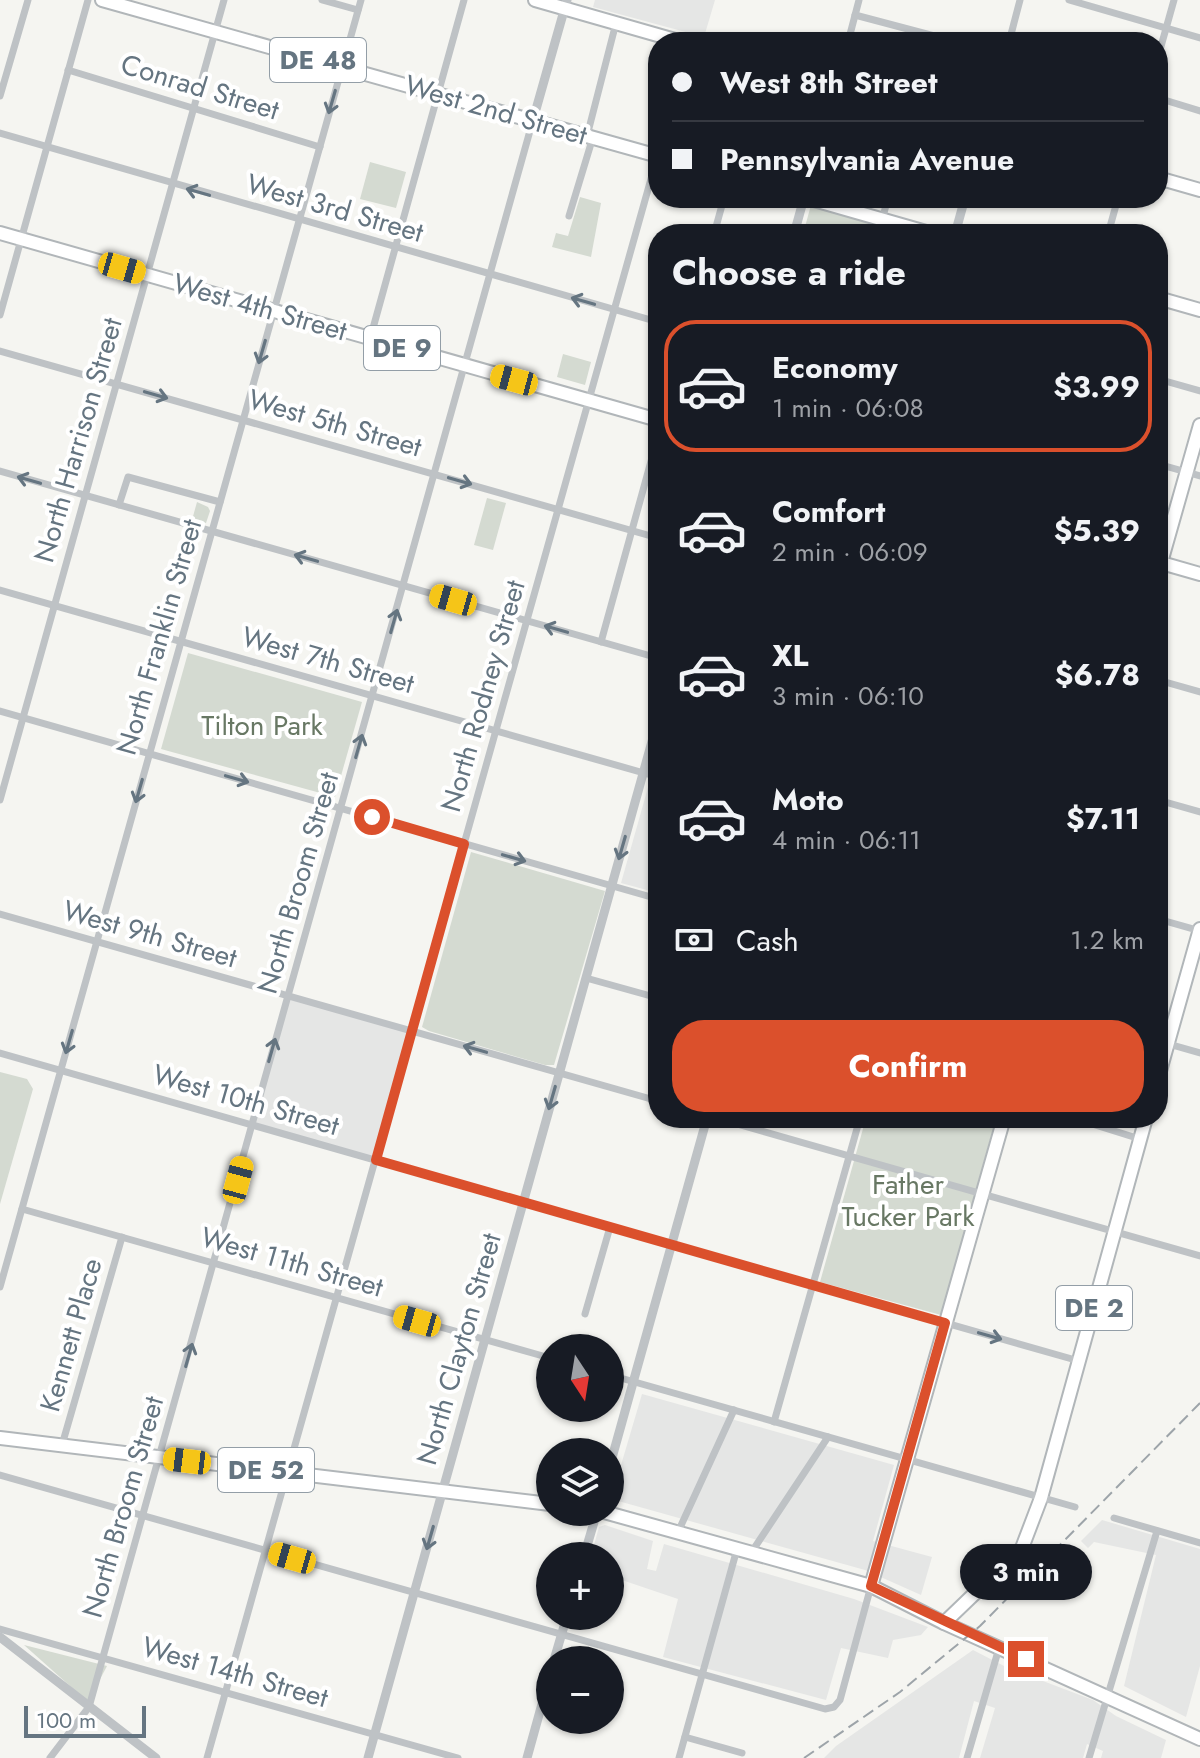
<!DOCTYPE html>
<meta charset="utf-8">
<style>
body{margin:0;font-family:Jost,sans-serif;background:#20242c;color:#f1f3f6;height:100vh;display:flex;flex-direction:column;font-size:30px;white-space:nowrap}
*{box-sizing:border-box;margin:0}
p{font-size:26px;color:#9ea1a6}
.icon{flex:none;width:44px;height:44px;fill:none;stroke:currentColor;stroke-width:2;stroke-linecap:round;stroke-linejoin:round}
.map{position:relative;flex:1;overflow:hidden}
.details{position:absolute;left:648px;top:224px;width:520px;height:904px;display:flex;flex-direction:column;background:#171b24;border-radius:32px;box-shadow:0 2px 6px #0004}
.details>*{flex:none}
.top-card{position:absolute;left:648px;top:32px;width:520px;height:176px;border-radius:32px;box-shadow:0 2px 6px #0004;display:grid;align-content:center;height:176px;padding:0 24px;background:#171b24}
.needle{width:52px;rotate:168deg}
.tools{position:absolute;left:536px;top:1334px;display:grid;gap:16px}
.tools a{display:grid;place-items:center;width:88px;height:88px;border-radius:50%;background:#171b24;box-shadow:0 2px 6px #0004;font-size:40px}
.scale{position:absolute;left:24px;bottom:20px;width:122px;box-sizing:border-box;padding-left:8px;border:4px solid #657581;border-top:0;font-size:22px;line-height:28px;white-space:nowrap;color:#657581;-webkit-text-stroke:6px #fff;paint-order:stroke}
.end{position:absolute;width:36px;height:36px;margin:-18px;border:10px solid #db502c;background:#fff;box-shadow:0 0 0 4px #fff}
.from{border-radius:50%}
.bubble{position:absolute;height:56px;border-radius:28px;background:#171b24;box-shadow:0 2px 6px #0004;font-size:26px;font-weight:700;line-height:56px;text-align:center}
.car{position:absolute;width:24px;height:48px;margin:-24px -12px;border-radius:10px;box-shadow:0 0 6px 2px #0007;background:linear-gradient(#f5c518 24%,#345 0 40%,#f5c518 0 76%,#345 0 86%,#f5c518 0)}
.top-card b{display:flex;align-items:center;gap:28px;height:76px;font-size:30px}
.top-card b+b{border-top:2px solid #363941}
.top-card i{width:20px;height:20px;background:#f1f3f6}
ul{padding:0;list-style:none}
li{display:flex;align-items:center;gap:24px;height:132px;margin:0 16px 12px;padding:0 8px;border:4px solid transparent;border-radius:32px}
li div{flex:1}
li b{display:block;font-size:30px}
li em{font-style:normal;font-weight:700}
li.current{border-color:#db502c}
li>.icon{width:72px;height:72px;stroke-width:1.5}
h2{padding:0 24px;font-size:36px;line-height:96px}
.pay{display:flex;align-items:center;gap:20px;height:88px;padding:0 24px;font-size:30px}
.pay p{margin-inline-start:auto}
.action{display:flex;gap:16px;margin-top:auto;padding:16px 24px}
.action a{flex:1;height:92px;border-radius:32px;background:#db502c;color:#fff;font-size:32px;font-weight:700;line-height:92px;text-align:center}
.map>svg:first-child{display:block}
</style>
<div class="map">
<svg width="1200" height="1758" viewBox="0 0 1200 1758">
<rect width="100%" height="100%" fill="#f5f5f1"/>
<g fill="#e5e6e5">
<polygon points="595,0 715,0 704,37 593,7"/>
<polygon points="658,752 658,893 621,883"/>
<polygon points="289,996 412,1031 376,1160 253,1125"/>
<polygon points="642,1394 894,1465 873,1541 932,1557 921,1595 865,1570 611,1499"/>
<polygon points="1102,1520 1200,1549 1200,1666 1186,1717 1124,1686 1156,1555 1094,1542 1088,1548 1081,1541"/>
<polygon points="605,1525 653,1541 647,1569 656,1571 664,1544 854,1599 928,1627 921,1635 893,1640 888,1658 841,1648 826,1700 663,1657 678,1599 610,1576 610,1556 591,1556 599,1527"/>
<polygon points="973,1650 1006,1667 1093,1700 1116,1716 1166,1740 1161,1758 1101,1758 1103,1751 1087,1744 1083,1758 980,1758 995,1708 974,1701 959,1758 824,1758 836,1746"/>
</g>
<g fill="#d4dad1">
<polygon points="370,162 406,172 396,208 360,199"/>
<polygon points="580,197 601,203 591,257 552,247 556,233 568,236"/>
<polygon points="811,205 913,234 803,234"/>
<polygon points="563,354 591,362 585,385 557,377"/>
<polygon points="487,498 506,503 493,550 474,545"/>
<polygon points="197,502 208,507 210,511 206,523 192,520"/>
<polygon points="188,653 362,702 335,797 161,749"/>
<polygon points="471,852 605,891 554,1065 545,1065 429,1031 422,1027"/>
<polygon points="0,1072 27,1079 33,1089 0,1204"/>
<polygon points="866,1118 996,1118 941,1315 820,1282"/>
<polygon points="24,1645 107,1666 88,1702"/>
</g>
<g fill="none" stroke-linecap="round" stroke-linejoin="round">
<defs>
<g id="primary">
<polyline points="102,0 658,156"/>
<polyline points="535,0 682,42"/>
<polyline points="1158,178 1200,190"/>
<polyline points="807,198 933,234"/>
<polyline points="0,233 658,420"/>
<polyline points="1158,298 1200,310"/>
<polyline points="1158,562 1200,574"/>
<polyline points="1158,573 1200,425"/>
<polyline points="1158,1078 1200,929"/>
<polyline points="0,1438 550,1504"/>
<polyline points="604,1512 871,1586 944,1623 1200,1739"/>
<polyline points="871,1586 1004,1118"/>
<polyline points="944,1623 1022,1548 1041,1498 1146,1118"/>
</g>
</defs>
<use href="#primary" stroke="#b1b6b9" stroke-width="16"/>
<g stroke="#bec2c5" stroke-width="7">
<polyline points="322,0 358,10"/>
<polyline points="1069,0 1200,38"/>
<polyline points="855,15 957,42"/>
<polyline points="848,42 859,0"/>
<polyline points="1009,42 1020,0"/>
<polyline points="1158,57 1174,0"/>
<polyline points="68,70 320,147"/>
<polyline points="0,96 28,0"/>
<polyline points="1158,98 1200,111"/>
<polyline points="0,133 658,322"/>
<polyline points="587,136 616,23"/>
<polyline points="569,216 593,137"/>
<polyline points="882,220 888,198"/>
<polyline points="714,234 724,198"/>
<polyline points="1108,234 1118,198"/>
<polyline points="0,315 88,0"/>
<polyline points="370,339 464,0"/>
<polyline points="0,351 658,538"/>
<polyline points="1158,379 1200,391"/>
<polyline points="1158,464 1200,476"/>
<polyline points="0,471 658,658"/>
<polyline points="119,505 128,477 220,502"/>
<polyline points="0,590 658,777"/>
<polyline points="601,642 658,436"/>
<polyline points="1158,680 1200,692"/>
<polyline points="0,711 658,899"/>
<polyline points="0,800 224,0"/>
<polyline points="1158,800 1200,812"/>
<polyline points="0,914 658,1101"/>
<polyline points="1158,919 1200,931"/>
<polyline points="586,978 658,998"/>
<polyline points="1158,1041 1200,1053"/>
<polyline points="0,1053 1079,1361"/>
<polyline points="716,1118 1200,1256"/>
<polyline points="1073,1118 1140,1139"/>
<polyline points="22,1209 550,1358"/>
<polyline points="0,1287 361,0"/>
<polyline points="585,1314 610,1227"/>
<polyline points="610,1375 1075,1507"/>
<polyline points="774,1422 860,1118"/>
<polyline points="62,1445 122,1237"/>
<polyline points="0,1475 825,1709 834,1707 840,1700 871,1586"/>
<polyline points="1114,1518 1200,1543"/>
<polyline points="678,1532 734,1410"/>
<polyline points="751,1553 828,1437"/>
<polyline points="0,1629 458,1758"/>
<polyline points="685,1737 742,1753"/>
<polyline points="50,1758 89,1707 533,120"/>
<polyline points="207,1758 658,154"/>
<polyline points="679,1758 737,1549"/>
<polyline points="967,1758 999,1648"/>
<polyline points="1089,1758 1157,1531"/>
</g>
<g stroke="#bec2c5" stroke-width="9">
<polyline points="533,120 567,0"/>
<polyline points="794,234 804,198"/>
<polyline points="955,234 965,198"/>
<polyline points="610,1465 707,1118"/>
<polyline points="584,1556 597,1512"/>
<polyline points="0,1637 156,1758"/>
<polyline points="554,1660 567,1616"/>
<polyline points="368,1758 658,720"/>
<polyline points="527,1758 550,1675"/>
</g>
<use href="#primary" stroke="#fff" stroke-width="12"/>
<polyline stroke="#9da4a9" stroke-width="2" stroke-dasharray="12 6" stroke-linecap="butt" points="804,1758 900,1692 980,1626 1200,1403"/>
</g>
<defs><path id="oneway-shaft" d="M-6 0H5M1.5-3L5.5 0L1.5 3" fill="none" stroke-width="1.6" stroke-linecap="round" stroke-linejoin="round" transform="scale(2)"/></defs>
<g stroke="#657581">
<use href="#oneway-shaft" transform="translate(332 102) rotate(106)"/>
<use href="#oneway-shaft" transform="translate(198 192) rotate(-164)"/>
<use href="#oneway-shaft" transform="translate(583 301) rotate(-164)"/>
<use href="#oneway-shaft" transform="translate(262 352) rotate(106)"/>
<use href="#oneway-shaft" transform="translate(156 395) rotate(16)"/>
<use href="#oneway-shaft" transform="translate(29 480) rotate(-164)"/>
<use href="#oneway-shaft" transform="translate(460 481) rotate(16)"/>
<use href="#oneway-shaft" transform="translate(306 558) rotate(-164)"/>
<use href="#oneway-shaft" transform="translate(394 621) rotate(-74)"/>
<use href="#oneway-shaft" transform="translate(556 629) rotate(-164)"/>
<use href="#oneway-shaft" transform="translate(359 746) rotate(-74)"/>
<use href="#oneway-shaft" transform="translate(237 779) rotate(16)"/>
<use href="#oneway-shaft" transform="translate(139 791) rotate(106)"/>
<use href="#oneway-shaft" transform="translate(622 848) rotate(106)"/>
<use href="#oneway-shaft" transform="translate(514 858) rotate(16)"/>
<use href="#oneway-shaft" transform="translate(69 1042) rotate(106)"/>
<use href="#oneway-shaft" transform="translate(475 1049) rotate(-164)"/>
<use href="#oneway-shaft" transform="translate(272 1050) rotate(-74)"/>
<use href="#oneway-shaft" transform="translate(552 1098) rotate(106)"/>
<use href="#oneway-shaft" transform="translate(990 1336) rotate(16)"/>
<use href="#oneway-shaft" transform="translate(189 1355) rotate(-74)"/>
<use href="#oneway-shaft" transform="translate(430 1538) rotate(106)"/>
</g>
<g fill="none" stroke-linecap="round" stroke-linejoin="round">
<polyline stroke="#db502c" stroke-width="10" points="372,817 464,844 376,1160 945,1323 871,1586 1026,1659"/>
</g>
<g text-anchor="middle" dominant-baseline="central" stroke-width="8" stroke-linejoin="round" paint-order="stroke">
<g fill="#fff" stroke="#939ea7" stroke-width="2">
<rect x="270" y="38" width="96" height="44" rx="6"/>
<rect x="364" y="326" width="76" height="44" rx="6"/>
<rect x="1056" y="1286" width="76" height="44" rx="6"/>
<rect x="218" y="1448" width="96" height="44" rx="6"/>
</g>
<g font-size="26" font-weight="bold" fill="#657581">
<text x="318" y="60">DE 48</text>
<text x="402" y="348">DE 9</text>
<text x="1094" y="1308">DE 2</text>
<text x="266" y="1470">DE 52</text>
</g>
<g font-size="28" fill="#657581" stroke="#fff">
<text transform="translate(200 87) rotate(17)">Conrad Street</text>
<text transform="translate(496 110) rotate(16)">West 2nd Street</text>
<text transform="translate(335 208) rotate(16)">West 3rd Street</text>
<text transform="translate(260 307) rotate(16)">West 4th Street</text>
<text transform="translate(335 423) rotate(16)">West 5th Street</text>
<text transform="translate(78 440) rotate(-74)">North Harrison Street</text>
<text transform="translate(159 637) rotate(-74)">North Franklin Street</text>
<text transform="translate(328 660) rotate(16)">West 7th Street</text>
<text transform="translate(483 696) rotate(-74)">North Rodney Street</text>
<text transform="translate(298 883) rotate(-74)">North Broom Street</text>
<text transform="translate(150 934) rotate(16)">West 9th Street</text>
<text transform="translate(246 1100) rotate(16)">West 10th Street</text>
<text transform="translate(292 1262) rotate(16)">West 11th Street</text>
<text transform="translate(71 1335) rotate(-74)">Kennett Place</text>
<text transform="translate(459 1349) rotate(-74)">North Clayton Street</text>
<text transform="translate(123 1507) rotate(-74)">North Broom Street</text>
<text transform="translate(235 1672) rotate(16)">West 14th Street</text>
</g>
<g font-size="28" fill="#687864" stroke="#fff">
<text x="262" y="725">Tilton Park</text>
<text x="908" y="1184">Father<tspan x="908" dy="32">Tucker Park</tspan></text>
</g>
</g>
</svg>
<div class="tools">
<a><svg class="needle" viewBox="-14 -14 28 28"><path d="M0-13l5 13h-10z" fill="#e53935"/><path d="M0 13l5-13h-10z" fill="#9ea1a6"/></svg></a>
<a><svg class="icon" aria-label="layers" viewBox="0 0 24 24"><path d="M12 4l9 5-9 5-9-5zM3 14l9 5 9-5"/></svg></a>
<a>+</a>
<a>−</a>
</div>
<div class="scale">100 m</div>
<i class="end from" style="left:372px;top:817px"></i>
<i class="end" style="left:1026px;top:1659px"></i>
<div class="bubble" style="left:960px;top:1544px;width:132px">3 min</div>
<i class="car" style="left:122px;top:268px;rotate:106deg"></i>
<i class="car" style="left:514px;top:380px;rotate:285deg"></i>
<i class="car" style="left:453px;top:600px;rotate:286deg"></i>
<i class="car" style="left:238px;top:1180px;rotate:15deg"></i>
<i class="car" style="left:417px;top:1321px;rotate:286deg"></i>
<i class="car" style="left:187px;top:1461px;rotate:277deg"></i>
<i class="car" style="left:292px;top:1558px;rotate:286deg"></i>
<div class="top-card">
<b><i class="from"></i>West 8th Street</b>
<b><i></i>Pennsylvania Avenue</b>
</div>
<section class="details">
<h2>Choose a ride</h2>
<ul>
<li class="current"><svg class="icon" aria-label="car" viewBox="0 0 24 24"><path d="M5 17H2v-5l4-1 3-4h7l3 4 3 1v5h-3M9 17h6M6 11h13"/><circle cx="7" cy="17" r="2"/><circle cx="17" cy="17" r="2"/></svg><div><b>Economy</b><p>1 min · 06:08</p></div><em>$3.99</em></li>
<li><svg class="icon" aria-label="car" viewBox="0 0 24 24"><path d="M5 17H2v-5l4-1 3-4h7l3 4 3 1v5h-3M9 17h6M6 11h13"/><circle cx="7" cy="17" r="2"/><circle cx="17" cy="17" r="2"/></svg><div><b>Comfort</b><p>2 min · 06:09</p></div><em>$5.39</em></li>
<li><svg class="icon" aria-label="car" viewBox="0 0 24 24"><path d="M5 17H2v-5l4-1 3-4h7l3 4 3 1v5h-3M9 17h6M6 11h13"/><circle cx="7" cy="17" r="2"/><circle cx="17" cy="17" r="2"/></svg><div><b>XL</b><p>3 min · 06:10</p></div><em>$6.78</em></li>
<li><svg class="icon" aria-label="car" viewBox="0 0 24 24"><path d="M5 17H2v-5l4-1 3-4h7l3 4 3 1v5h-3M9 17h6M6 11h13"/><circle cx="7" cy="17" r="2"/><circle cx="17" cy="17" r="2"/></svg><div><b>Moto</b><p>4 min · 06:11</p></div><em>$7.11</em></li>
</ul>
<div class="pay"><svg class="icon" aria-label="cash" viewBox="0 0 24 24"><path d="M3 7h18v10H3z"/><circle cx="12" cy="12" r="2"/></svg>Cash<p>1.2 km</p></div>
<div class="action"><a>Confirm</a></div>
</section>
</div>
